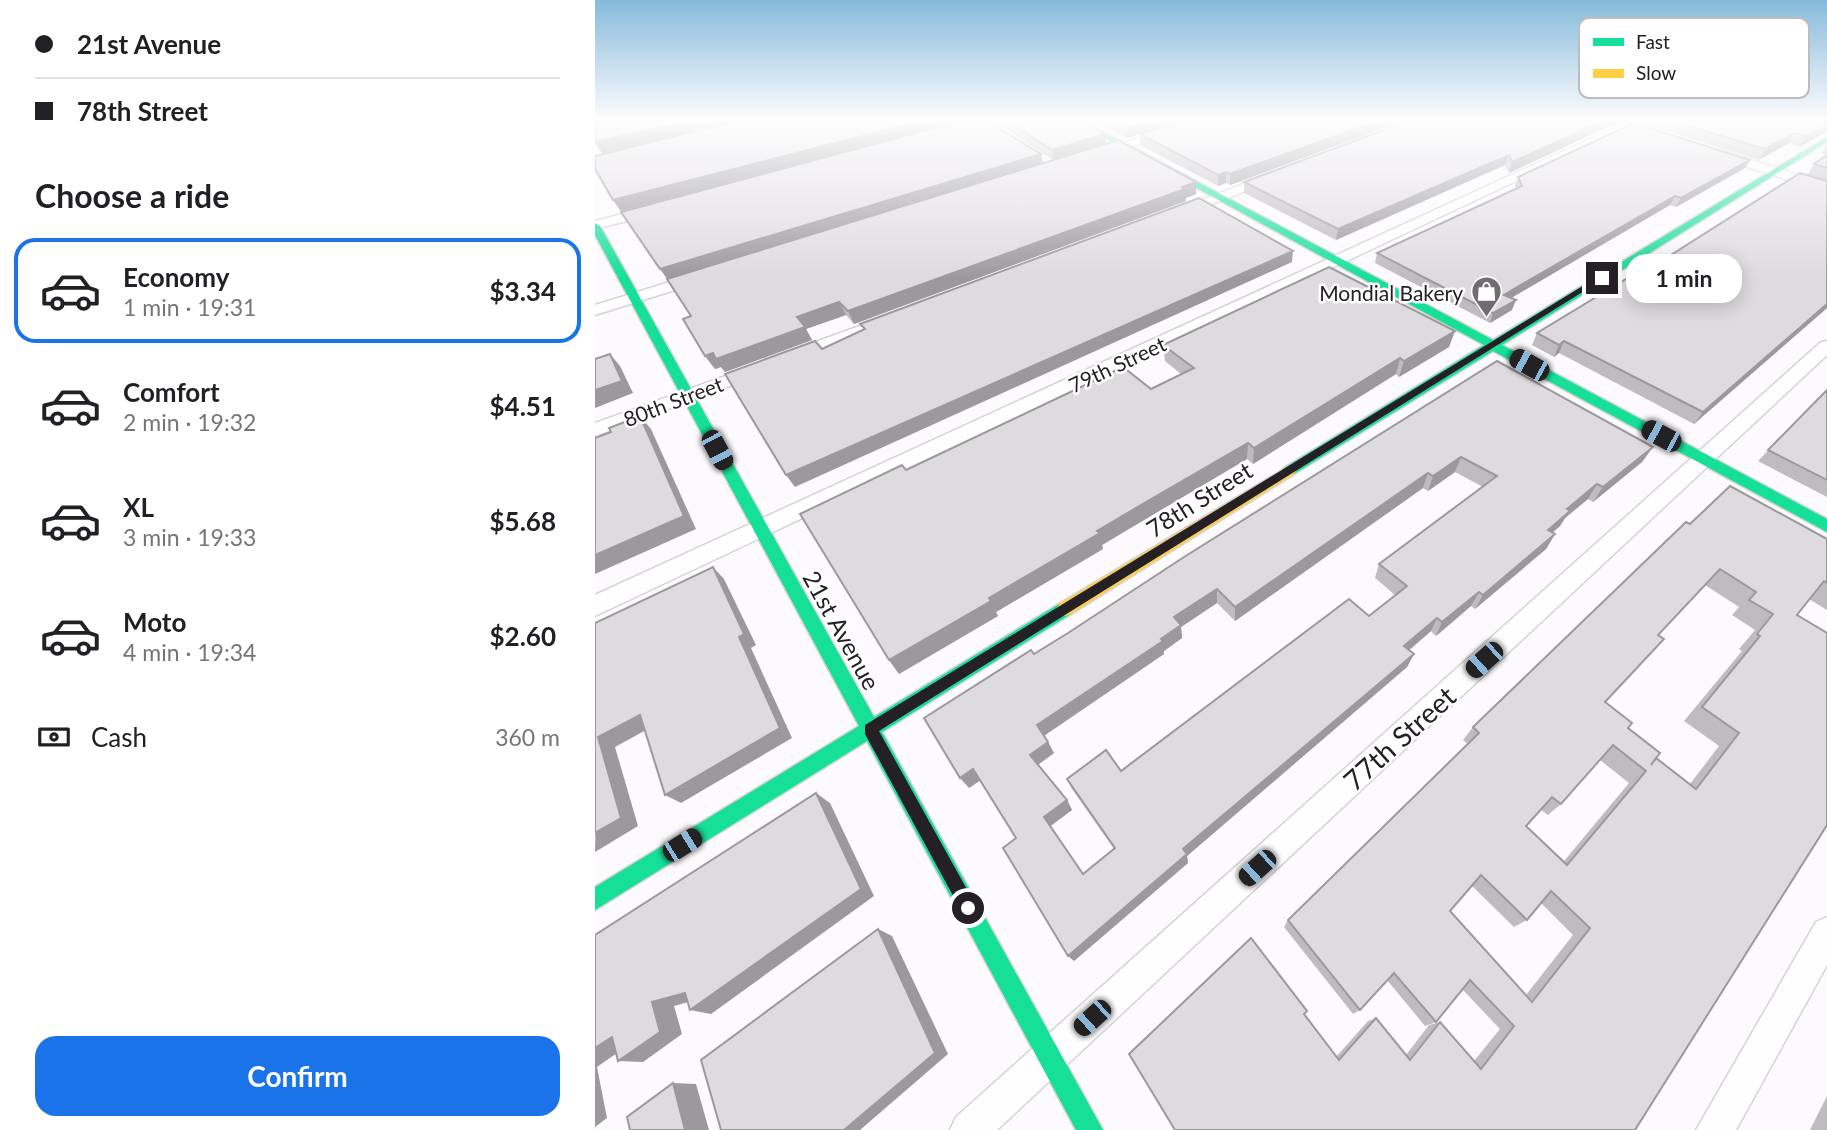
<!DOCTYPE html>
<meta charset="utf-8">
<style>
body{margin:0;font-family:Lato,sans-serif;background:#f6f6f6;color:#202124;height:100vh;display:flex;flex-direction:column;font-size:26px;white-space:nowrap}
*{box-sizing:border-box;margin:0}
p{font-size:23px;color:#757577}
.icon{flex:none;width:38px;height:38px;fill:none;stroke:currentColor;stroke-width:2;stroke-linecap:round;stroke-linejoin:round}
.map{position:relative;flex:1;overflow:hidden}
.details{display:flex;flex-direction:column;background:#fff;width:595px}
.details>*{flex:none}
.banner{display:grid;align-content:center;height:154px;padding:0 35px;background:#fff}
.end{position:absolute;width:32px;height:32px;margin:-16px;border:9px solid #242025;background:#fff;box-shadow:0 0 0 4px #fff}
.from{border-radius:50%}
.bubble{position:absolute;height:49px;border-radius:21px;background:#fff;box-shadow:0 4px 18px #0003;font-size:23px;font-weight:700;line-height:49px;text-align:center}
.car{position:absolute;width:21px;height:42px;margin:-21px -10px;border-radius:9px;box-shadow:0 0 5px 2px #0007;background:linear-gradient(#222 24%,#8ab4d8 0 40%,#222 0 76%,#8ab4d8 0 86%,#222 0)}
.banner b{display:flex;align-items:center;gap:24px;height:66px;font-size:26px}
.banner b+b{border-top:2px solid #e0e0e0}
.banner i{width:18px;height:18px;background:#202124}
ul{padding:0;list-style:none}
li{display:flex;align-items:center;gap:21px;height:105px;margin:0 14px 10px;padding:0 21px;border:4px solid transparent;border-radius:21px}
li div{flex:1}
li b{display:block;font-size:26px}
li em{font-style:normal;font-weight:700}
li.on{border-color:#1a73e8}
li>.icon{width:63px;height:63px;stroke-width:1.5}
h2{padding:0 35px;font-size:32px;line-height:84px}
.pay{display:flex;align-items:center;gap:18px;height:77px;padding:0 35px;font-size:26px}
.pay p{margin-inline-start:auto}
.primary-button{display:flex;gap:14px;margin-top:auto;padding:14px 35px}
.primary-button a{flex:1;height:80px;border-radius:21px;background:#1a73e8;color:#fff;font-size:28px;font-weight:700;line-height:80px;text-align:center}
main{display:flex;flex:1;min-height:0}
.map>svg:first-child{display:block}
</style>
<main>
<section class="details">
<div class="banner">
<b><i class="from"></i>21st Avenue</b>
<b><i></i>78th Street</b>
</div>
<h2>Choose a ride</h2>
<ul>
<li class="on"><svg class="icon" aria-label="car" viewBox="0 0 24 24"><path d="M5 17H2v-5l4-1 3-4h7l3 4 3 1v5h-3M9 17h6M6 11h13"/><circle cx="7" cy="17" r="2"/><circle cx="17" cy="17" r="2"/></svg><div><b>Economy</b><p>1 min · 19:31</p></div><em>$3.34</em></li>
<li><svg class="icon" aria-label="car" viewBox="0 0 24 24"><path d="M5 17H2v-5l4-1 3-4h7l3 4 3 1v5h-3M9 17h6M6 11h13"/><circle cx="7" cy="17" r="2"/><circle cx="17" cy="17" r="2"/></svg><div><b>Comfort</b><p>2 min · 19:32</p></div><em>$4.51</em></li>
<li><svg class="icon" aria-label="car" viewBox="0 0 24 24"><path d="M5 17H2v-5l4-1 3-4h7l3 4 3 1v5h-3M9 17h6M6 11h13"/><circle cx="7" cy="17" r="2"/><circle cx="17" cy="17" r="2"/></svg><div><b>XL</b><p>3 min · 19:33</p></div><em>$5.68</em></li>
<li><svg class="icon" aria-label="car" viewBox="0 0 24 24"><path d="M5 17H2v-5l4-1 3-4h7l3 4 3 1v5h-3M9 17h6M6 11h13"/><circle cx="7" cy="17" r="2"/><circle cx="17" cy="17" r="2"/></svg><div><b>Moto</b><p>4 min · 19:34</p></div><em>$2.60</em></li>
</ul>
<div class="pay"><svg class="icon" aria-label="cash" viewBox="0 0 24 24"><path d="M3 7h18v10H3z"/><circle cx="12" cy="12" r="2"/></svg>Cash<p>360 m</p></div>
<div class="primary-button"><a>Confirm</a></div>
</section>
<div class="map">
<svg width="1232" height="1130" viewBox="0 0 1232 1130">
<rect width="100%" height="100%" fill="#fcfafd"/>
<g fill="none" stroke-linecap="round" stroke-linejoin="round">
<defs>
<g id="street">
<polygon points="596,121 612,121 511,155 501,152"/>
<polygon points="1034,121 1048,121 0,616 0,595"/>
<polygon points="1121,151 1129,151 1232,184 1232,192 1121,157"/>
<polygon points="679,172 685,176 683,179 588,215 583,216 576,212"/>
<polygon points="58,206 63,207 63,213 0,229 0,221"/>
<polygon points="107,272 112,274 115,277 112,280 0,315 0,305"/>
<polygon points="295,315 301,317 303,320 301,323 202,361 196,362 187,357 190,353"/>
<polygon points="1232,341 1232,355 402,1130 355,1130 361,1117 1226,342"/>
<polygon points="161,365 167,366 170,370 167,374 0,436 0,423"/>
<polygon points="1232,917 1232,965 1141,1130 1101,1130 1221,922"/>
</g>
<g id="fast">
<polygon points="479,121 489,121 898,340 1232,137 1232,142 907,345 1232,519 1232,532 898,351 699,474 689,474 687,471 689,468 889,345"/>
<polygon points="0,223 5,226 279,717 464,604 470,602 476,604 478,609 476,614 287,732 508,1130 481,1130 272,741 0,910 0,887 264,726 0,235"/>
</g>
<polygon id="slow" points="694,466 701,471 699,474 476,614 470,616 464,614 462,609 464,604"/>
</defs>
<use href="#street" stroke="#d5d2d6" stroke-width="3"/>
<use href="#fast" stroke="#d5d2d6" stroke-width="3"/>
<use href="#slow" stroke="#d5d2d6" stroke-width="3"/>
<use href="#street" fill="#fffeff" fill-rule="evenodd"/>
<use href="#fast" fill="#16e098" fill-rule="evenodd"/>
<use href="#slow" fill="#ffcf43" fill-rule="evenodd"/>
</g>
<g fill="#bfbcc0" fill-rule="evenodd">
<polygon points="0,121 448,163 458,160 399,121 486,121 511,144 601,194 591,198 591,201 259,324 251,315 211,329 217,340 130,372 126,367 120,369 110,356 96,316 73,280 18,200 72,138 7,153 0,143"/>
<polygon points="500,121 587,121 532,138"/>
<polygon points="808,121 635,185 631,183 623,186 545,145 545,134"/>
<polygon points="1050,121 1232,121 1205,147 1194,143 1164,160 1049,124"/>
<polygon points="1019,124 914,173 910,165 741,240 649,193 649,182"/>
<polygon points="1232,144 1232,155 1226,153"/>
<polygon points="1232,155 1232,308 1099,424 964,353 959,357 937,345 942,333 1068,260 1212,175 1219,164"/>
<polygon points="1155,160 1150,168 1081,207 1075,205 916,298 917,310 895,323 780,263 782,253 921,189 920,186 923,177"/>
<polygon points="568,345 854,347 804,377 801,374 658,464 652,459 552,518 507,545 508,549 401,612 403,616 304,674 294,660 311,470 556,389 586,374 570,361"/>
<path d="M 902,361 L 1058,447 L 1047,462 L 998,502 L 993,499 L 970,518 L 965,526 L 957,533 L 960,534 L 951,549 L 880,609 L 876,606 L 841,636 L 836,631 L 814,650 L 819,654 L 812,667 L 592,856 L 593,863 L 479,961 L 421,838 L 385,780 L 374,788 L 439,654 ZM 860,472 L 888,487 L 784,564 L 780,578 L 800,595 L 774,616 L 526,771 L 472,779 L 477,789 L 519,849 L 488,874 L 456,826 L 477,810 L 472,800 L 443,765 L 459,753 L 449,736 L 569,654 L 569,651 L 587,638 L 586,627 L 622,603 L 640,621 L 828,488 L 833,491 Z"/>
<polygon points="1232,390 1232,497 1163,461"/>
<path d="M 1095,524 L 1232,539 L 1232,610 L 1214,599 L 1202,615 L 1040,1130 L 580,1130 L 709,1014 L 741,1057 L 773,1021 L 781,1018 L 811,1055 L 834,1025 L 845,1022 L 879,1061 L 905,1029 L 867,989 L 841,1022 L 830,1026 L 792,980 L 765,1010 L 758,1014 L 689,927 L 693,920 L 873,744 L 868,740 L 878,727 ZM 1110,585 L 1144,607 L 1137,615 L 1160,630 L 1144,649 L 1147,651 L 1089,721 L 1124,746 L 1095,784 L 1061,759 L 1010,702 L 1063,635 ZM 1005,760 L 1034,783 L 969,861 L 931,826 L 946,810 L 953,815 L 966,804 ZM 877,886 L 919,927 L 932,920 L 946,903 L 978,935 L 931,995 L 855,911 Z"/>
<polygon points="1232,1096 1232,1130 1215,1130"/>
</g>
<g fill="#9b999c">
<polygon points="96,121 146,121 7,153 0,142"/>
<polygon points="326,121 367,121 26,211 18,200"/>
<polygon points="554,121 587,121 532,138 531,128"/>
<polygon points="782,121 808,121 635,185 635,174"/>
<polygon points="1009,121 1021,121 1019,124 914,173 917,162"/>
<polygon points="1232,125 1232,132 1205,147 1212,136"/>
<polygon points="1200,133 1194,143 1164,160 1170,149"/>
<polygon points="510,134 511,144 459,160 457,150"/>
<polygon points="446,154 448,164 73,280 65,269"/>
<polygon points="914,155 910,165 741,240 743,229"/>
<polygon points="1155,160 1150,168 1081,207 1086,198"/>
<polygon points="631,172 631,183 623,186 623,175"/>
<polygon points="601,182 601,194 591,198 591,201 259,324 253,311"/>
<polygon points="1080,196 1075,205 906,304 909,295"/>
<polygon points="698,251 697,262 200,487 191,475"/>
<polygon points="921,300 917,310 895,323 898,313"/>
<polygon points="244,302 251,315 211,329 217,340 130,372 126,367 120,369 110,356 202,317"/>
<polygon points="1232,304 1232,308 1099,424 1108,412"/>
<polygon points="860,331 854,347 804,377 809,361"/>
<polygon points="969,341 964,353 959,357 964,345"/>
<polygon points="15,354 25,366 38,393 0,408 0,390"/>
<polygon points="805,358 801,374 658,464 659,448"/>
<polygon points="45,416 56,429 101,529 0,574 0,555"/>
<polygon points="653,443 652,459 507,545 508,549 401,612 403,616 304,674 294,660 502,531"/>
<polygon points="1058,447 1047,462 998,502 1008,487"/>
<polygon points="866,457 860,472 833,491 838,476"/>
<polygon points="833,473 828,488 640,621 640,607"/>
<polygon points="1002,484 993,499 970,518 965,526 944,544 953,530 972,509"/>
<polygon points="960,534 951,549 880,609 888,595"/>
<polygon points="118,567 129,579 161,645 156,648 197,738 86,803 70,795 144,637"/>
<polygon points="622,589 622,603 586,627 587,638 569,651 569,654 447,737 442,725 579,617"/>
<polygon points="884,592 876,606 841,636 847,622"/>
<polygon points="842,618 836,631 804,659 809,646"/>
<polygon points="819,654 812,667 592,856 593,863 479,961 473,956 588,849"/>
<polygon points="45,715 60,725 20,747 43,826 0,852 3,737"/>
<polygon points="453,742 459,753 441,766 435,755"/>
<polygon points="378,769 386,780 374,788 365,778"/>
<polygon points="221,793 235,803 279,896 116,1014 95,1010"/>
<polygon points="472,800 477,810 455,826 449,817"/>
<polygon points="283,929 297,936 353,1054 265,1130 249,1130"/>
<polygon points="90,993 111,997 79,1006 87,1034 48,1062 23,1061 57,1002"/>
<polygon points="17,1037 42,1039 2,1067 12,1118 0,1127 0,1048"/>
<polygon points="78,1083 101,1084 114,1130 90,1130"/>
</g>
<g fill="#dedbdf" stroke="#9b999c" stroke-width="2" fill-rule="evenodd">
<polygon points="0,121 96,121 0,142"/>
<polygon points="141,121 326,121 18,200 0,169 0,156"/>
<polygon points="366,121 392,121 446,154 65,269 26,212"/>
<polygon points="412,121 486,121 510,134 457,150"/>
<polygon points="519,121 554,121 531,128"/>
<polygon points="589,121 782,121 635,174 631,172 623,175 545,134"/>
<polygon points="813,121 1009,121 917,162 914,155 743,229 649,182"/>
<polygon points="1077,121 1232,121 1232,125 1212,136 1200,133 1170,149"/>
<polygon points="1039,123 1155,160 1086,198 1080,196 917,290 909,295 921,300 898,313 782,253 927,186 923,177"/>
<polygon points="523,140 601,182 587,187 590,189 253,311 244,302 202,317 210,327 121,359 118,353 110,356 88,319 96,316 72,279"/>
<polygon points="1232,155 1232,168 1219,164"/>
<polygon points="1205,173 1232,181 1232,304 1108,412 969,341 964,345 942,333 1064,259 1068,260"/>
<polygon points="604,198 698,251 191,475 130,374 220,341 227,349 270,329 265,324"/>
<polygon points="734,267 860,331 809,361 805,358 659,448 653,443 551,502 502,531 505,533 394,598 396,601 294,660 205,514 307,465 311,470 528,367 556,389 599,368 568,345"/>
<polygon points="15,354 27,381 0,390 0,359"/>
<path d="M 902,361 L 1058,447 L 1008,487 L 1002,484 L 972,509 L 975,511 L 953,530 L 960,534 L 888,595 L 884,592 L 847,622 L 842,618 L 809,646 L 819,654 L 588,849 L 592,854 L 473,956 L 408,848 L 421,838 L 378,769 L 365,778 L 329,718 L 436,650 L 439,654 L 473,633 L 589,557 ZM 866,457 L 902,476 L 784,564 L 812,586 L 774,616 L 754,599 L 526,771 L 511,750 L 472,779 L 520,848 L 488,874 L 449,817 L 472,800 L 435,755 L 453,742 L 442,725 L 568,641 L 566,639 L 586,625 L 579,617 L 622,589 L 640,607 L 833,473 L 838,476 Z"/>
<polygon points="1232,390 1232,480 1173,450"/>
<polygon points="45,416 89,516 0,555 0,438 16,432 14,428"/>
<path d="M 1135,486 L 1232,539 L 1232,583 L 1229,581 L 1202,615 L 1232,633 L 1232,825 L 1040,1130 L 580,1130 L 534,1054 L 656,938 L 712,1011 L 709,1014 L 744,1060 L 781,1018 L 815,1060 L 845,1022 L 886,1069 L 919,1026 L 875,980 L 841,1022 L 799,973 L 765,1010 L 693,920 L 884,733 L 878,727 L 1091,522 L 1095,524 ZM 1125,569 L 1161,592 L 1154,600 L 1178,614 L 1162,634 L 1165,636 L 1107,707 L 1144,733 L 1101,789 L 1061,758 L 1056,765 L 1065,753 L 1033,728 L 1037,723 L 1010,702 L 1069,639 L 1063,635 ZM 1018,745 L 1051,771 L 972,865 L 931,826 L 957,797 L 966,804 ZM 886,875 L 932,920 L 956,891 L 995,928 L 937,1002 L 855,911 Z"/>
<polygon points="118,567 149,634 144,637 185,728 70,795 45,715 3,737 26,818 0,833 0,623"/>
<polygon points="221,793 266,889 95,1010 90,993 57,1002 65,1032 23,1061 17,1037 0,1048 0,935"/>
<polygon points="283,929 340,1053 249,1130 126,1130 106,1060"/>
<polygon points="78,1083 90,1130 35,1130 32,1117"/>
</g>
<linearGradient id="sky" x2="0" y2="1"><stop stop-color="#86badc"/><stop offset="0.43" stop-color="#fefdfe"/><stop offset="1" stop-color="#fefdfe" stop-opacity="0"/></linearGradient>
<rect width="1232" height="279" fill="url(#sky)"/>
<polygon fill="#242025" points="1004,276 1010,278 284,731 379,902 381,908 379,914 373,916 368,914 270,734 270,725"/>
<defs>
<symbol id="shop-pin" viewBox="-11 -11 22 30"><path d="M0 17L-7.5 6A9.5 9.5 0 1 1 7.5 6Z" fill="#706c71" stroke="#fff"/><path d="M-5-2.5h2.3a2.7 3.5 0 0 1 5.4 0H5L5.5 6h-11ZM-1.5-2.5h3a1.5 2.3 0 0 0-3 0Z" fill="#fff"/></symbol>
</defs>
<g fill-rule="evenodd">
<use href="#shop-pin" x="874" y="274" width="35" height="47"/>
</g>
<g text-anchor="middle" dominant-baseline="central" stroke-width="5" stroke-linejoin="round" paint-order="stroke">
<g font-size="21" fill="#242025" stroke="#fff" text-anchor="end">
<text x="868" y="292">Mondial Bakery</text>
</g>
<g font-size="21" fill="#242025" stroke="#fff">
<text transform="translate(522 364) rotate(-25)">79th Street</text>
<text transform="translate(78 401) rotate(-21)">80th Street</text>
</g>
<g font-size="24" fill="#242025" stroke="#fff">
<text transform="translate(604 499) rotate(-32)">78th Street</text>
<text transform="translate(247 630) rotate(61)">21st Avenue</text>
</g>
<g font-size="28" fill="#242025" stroke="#fff">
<text transform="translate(804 738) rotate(-42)">77th Street</text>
</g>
</g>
<rect x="984" y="18" width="230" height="80" rx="10" fill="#fff" stroke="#bdbcbe" stroke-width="2"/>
<rect x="998" y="38" width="31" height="8" fill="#16e098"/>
<rect x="998" y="69" width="31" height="9" fill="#ffcf43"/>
<g font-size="19" fill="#242025">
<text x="1041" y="49">Fast</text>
<text x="1041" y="80">Slow</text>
</g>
</svg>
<i class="end from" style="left:373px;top:908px"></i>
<i class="end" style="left:1007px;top:278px"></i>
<div class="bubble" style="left:1031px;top:254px;width:116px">1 min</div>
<i class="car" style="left:934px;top:365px;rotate:299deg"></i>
<i class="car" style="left:1066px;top:436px;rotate:298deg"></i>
<i class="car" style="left:122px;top:450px;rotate:152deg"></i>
<i class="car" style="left:889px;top:660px;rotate:228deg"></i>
<i class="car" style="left:87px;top:845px;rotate:58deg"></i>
<i class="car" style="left:662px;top:868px;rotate:228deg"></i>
<i class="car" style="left:497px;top:1018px;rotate:228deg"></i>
</div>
</main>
